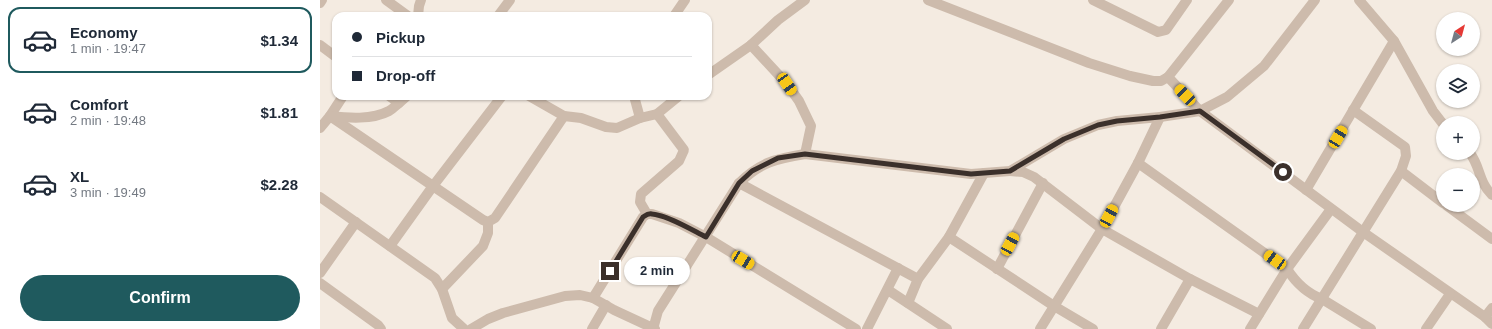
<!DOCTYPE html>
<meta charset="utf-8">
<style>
body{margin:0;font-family:Helvetica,sans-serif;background:#f2f2f3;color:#1f2937;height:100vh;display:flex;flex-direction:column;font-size:15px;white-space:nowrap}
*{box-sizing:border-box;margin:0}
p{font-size:13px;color:#747a83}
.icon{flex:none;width:22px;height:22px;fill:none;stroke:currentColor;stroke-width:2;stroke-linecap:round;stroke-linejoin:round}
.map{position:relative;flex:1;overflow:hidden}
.drawer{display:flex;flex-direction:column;background:#fff;width:320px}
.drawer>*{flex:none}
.guide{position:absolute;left:12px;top:12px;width:380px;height:88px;border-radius:12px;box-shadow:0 1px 3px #0004;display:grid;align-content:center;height:88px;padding:0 20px;background:#fff}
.needle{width:26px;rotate:36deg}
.buttons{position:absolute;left:1116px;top:12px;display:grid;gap:8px}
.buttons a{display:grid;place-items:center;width:44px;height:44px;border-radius:50%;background:#fff;box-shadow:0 1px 3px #0004;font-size:20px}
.end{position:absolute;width:18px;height:18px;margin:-9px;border:5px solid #3b302b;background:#fff;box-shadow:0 0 0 2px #fff}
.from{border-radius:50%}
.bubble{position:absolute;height:28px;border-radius:14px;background:#fff;box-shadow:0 1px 3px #0004;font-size:13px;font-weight:700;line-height:28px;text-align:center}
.car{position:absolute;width:12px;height:24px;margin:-12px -6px;border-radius:5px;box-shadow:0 0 3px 1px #0007;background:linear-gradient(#f5c518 24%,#345 0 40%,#f5c518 0 76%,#345 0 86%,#f5c518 0)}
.guide b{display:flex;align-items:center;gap:14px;height:38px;font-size:15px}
.guide b+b{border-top:1px solid #e0e1e3}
.guide i{width:10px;height:10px;background:#1f2937}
ul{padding:7px 0 0;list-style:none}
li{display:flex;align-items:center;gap:12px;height:66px;margin:0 8px 6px;padding:0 12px;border:2px solid transparent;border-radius:12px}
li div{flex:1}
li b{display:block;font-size:15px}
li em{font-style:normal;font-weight:700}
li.selected{border-color:#1f5a5e}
li>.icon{width:36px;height:36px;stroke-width:1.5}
.action{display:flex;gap:8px;margin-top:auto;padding:8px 20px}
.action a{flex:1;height:46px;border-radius:24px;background:#1f5a5e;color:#fff;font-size:16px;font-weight:700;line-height:46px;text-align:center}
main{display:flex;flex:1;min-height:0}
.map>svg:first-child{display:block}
</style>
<main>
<section class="drawer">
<ul>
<li class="selected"><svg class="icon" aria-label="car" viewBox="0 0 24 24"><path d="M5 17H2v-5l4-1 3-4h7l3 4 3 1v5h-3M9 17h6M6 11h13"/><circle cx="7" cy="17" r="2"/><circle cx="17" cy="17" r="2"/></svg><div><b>Economy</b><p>1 min · 19:47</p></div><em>$1.34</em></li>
<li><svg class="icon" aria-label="car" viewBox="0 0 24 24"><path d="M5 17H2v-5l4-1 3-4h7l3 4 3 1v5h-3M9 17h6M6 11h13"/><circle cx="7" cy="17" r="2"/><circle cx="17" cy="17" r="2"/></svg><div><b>Comfort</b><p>2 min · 19:48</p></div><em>$1.81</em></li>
<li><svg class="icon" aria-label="car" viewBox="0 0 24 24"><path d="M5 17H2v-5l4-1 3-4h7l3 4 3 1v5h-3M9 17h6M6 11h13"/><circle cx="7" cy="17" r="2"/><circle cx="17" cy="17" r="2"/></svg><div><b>XL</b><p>3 min · 19:49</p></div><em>$2.28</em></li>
</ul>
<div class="action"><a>Confirm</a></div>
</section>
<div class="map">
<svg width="1172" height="329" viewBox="0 0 1172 329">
<rect width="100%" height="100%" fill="#f4ebe1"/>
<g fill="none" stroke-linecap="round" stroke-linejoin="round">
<g stroke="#cdbbac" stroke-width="10">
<polyline points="66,0 88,16"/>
<polyline points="608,0 769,63 810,76 833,81 841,81 848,77"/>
<polyline points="773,0 838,32 846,30 867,0"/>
<polyline points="909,0 848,77 880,111 1043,232 1165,317 1172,324"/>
<polyline points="1039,0 1074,41 1113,111 1123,124"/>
<polyline points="0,3 2,0"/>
<polyline points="98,16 99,6 101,0"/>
<polyline points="178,16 190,0"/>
<polyline points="354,16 365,0"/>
<polyline points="0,45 16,57"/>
<polyline points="431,45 467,84 479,101 491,126 485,154"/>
<polyline points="388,75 431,45 458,20 485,0"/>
<polyline points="23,96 10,116 163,220 168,222 175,218 244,116"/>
<polyline points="69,96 79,103 87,96"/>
<polyline points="209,96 244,116 261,118 286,127 297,128 320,118 337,114 359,96"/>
<polyline points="314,96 320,118"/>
<path d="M 0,128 L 10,116 C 28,118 52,120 69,111 C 73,109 76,105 79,103"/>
<path d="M 1150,153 C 1161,168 1158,181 1172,195"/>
<path d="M 818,163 L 967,269 C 976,283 986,293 1002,299 L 1051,329"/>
<polyline points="690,171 703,172 714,177 782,229 870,279 939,314"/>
<polyline points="1081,171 1123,203"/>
<polyline points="419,183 598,279"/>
<polyline points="986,190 1074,41"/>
<polyline points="0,197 115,278 122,289 132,318 144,329"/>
<polyline points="1126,205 1172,239"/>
<polyline points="327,214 320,202 321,194 359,161 364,150 337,114"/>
<polyline points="629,237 734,306 773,329"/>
<polyline points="70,246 113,186 182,96"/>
<polyline points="677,269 723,183"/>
<polyline points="0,273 36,222"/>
<polyline points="0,283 58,325 61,329"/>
<polyline points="122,289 163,246 168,233 168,222"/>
<polyline points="568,290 627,329"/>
<polyline points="273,298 323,217 327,214 332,214 359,223 386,237 536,329"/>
<polyline points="588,303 598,279 629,237 664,173"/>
<polyline points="1165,317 1172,308"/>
<polyline points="151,329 168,319 183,313 245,296 260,295 273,298 294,310 335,329"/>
<polyline points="272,329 286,305"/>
<path d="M 333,329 L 338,311 L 419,183 C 441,162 455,159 485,154 L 651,174 L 690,171 L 744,139 L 778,125 L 797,121 L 840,117 L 880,111 L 907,97 L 944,66 L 995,0"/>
<polyline points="547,329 578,268"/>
<polyline points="720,329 782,229 818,163 840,117"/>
<polyline points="841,329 870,279"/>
<polyline points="930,329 967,269 1011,209"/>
<polyline points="983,329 1081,171 1086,156 1085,147 1033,110"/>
<polyline points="1106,329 1130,294"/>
</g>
</g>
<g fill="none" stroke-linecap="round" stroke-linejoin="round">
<path stroke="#3b302b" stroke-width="5" d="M 290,271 L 323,217 C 326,215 328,213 332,214 C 347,215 372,230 386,237 L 419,183 L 432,171 L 458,158 L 485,154 L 651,174 L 690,171 L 744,139 L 778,125 L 797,121 L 840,117 L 880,111 L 963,172"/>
</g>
</svg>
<div class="buttons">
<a><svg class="needle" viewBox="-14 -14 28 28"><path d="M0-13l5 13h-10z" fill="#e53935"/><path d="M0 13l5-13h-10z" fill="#747a83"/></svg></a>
<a><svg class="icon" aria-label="layers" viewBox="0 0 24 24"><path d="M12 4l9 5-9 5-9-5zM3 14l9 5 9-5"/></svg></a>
<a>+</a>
<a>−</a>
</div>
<i class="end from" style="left:963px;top:172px"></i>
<i class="end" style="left:290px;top:271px"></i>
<div class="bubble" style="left:304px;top:257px;width:66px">2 min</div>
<i class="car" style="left:467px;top:84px;rotate:146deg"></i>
<i class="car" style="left:865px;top:95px;rotate:316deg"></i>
<i class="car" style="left:1018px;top:137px;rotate:31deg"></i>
<i class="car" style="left:789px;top:216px;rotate:28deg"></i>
<i class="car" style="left:690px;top:244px;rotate:28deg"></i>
<i class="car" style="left:423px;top:260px;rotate:121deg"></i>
<i class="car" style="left:955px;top:260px;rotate:305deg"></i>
<div class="guide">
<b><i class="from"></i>Pickup</b>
<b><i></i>Drop-off</b>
</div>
</div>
</main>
